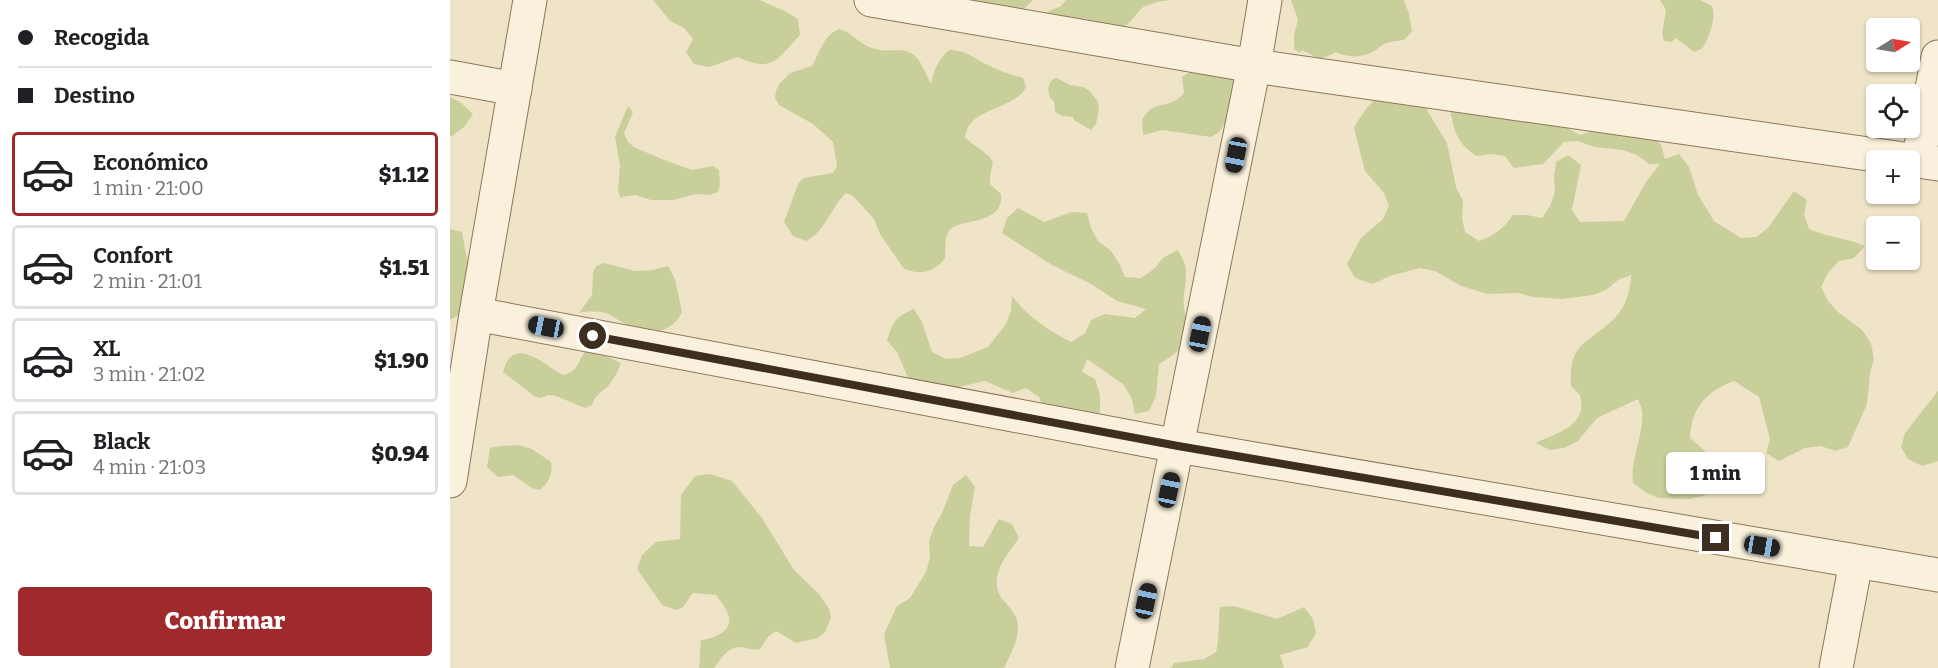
<!DOCTYPE html>
<html lang="es">
<meta charset="utf-8">
<style>
body{margin:0;font-family:Bitter,serif;background:#f6f6f6;color:#202124;height:100vh;display:flex;flex-direction:column;font-size:22px;white-space:nowrap}
*{box-sizing:border-box;margin:0}
p{font-size:20px;color:#757577}
.icon{flex:none;width:33px;height:33px;fill:none;stroke:currentColor;stroke-width:2;stroke-linecap:round;stroke-linejoin:round}
.map{position:relative;flex:1;overflow:hidden}
.sheet{display:flex;flex-direction:column;background:#fff;width:450px}
.sheet>*{flex:none}
.guide{display:grid;align-content:center;height:132px;padding:0 18px;background:#fff}
.needle{width:39px;rotate:79deg}
.tools{position:absolute;left:1416px;top:18px;display:grid;gap:12px}
.tools a{display:grid;place-items:center;width:54px;height:54px;border-radius:6px;background:#fff;box-shadow:0 2px 4px #0004;font-size:30px}
.end{position:absolute;width:27px;height:27px;margin:-14px;border:8px solid #3d2e20;background:#fff;box-shadow:0 0 0 3px #fff}
.from{border-radius:50%}
.bubble{position:absolute;height:42px;border-radius:6px;background:#fff;box-shadow:0 2px 4px #0004;font-size:20px;font-weight:800;line-height:42px;text-align:center}
.car{position:absolute;width:18px;height:36px;margin:-18px -9px;border-radius:8px;box-shadow:0 0 4px 2px #0007;background:linear-gradient(#222 24%,#8ab4d8 0 40%,#222 0 76%,#8ab4d8 0 86%,#222 0)}
.guide b{display:flex;align-items:center;gap:21px;height:57px;font-size:22px}
.guide b+b{border-top:2px solid #e0e0e0}
.guide i{width:15px;height:15px;background:#202124}
ul{padding:0;list-style:none}
li{display:flex;align-items:center;gap:18px;height:84px;margin:0 12px 9px;padding:0 6px;border:3px solid #e0e0e0;border-radius:6px}
li div{flex:1}
li b{display:block;font-size:22px}
li em{font-style:normal;font-weight:800}
li.active{border-color:#9e2a2b}
li>.icon{width:54px;height:54px;stroke-width:1.5}
.primary-button{display:flex;gap:12px;margin-top:auto;padding:12px 18px}
.primary-button a{flex:1;height:69px;border-radius:6px;background:#9e2a2b;color:#fff;font-size:24px;font-weight:800;line-height:69px;text-align:center}
main{display:flex;flex:1;min-height:0}
.map>svg:first-child{display:block}
</style>
<main>
<section class="sheet">
<div class="guide">
<b><i class="from"></i>Recogida</b>
<b><i></i>Destino</b>
</div>
<ul>
<li class="active"><svg class="icon" aria-label="car" viewBox="0 0 24 24"><path d="M5 17H2v-5l4-1 3-4h7l3 4 3 1v5h-3M9 17h6M6 11h13"/><circle cx="7" cy="17" r="2"/><circle cx="17" cy="17" r="2"/></svg><div><b>Económico</b><p>1 min · 21:00</p></div><em>$1.12</em></li>
<li><svg class="icon" aria-label="car" viewBox="0 0 24 24"><path d="M5 17H2v-5l4-1 3-4h7l3 4 3 1v5h-3M9 17h6M6 11h13"/><circle cx="7" cy="17" r="2"/><circle cx="17" cy="17" r="2"/></svg><div><b>Confort</b><p>2 min · 21:01</p></div><em>$1.51</em></li>
<li><svg class="icon" aria-label="car" viewBox="0 0 24 24"><path d="M5 17H2v-5l4-1 3-4h7l3 4 3 1v5h-3M9 17h6M6 11h13"/><circle cx="7" cy="17" r="2"/><circle cx="17" cy="17" r="2"/></svg><div><b>XL</b><p>3 min · 21:02</p></div><em>$1.90</em></li>
<li><svg class="icon" aria-label="car" viewBox="0 0 24 24"><path d="M5 17H2v-5l4-1 3-4h7l3 4 3 1v5h-3M9 17h6M6 11h13"/><circle cx="7" cy="17" r="2"/><circle cx="17" cy="17" r="2"/></svg><div><b>Black</b><p>4 min · 21:03</p></div><em>$0.94</em></li>
</ul>
<div class="primary-button"><a>Confirmar</a></div>
</section>
<div class="map">
<svg width="1488" height="668" viewBox="0 0 1488 668">
<rect width="100%" height="100%" fill="#f0e4c8"/>
<g fill="#c9cf9b">
<path d="M 203,0 L 310,0 L 335,11 L 348,19 L 350,35 C 327,60 322,73 288,57 L 259,67 L 244,64 L 236,52 L 243,39 L 234,28 L 220,21 Z"/>
<polygon points="513,0 583,0 572,11"/>
<polygon points="616,0 720,0 707,2 693,7 677,25 664,35 635,18 622,27 614,27 597,12 611,6"/>
<path d="M 841,0 L 954,0 L 959,14 L 962,31 C 953,44 950,39 937,43 C 932,44 929,48 924,51 C 913,58 898,58 886,52 C 868,62 869,58 852,50 L 850,53 L 844,49 L 844,35 L 848,20 Z"/>
<path d="M 1210,0 L 1250,0 L 1262,6 C 1267,17 1259,38 1252,49 L 1244,52 L 1226,38 L 1221,42 L 1214,41 L 1212,34 L 1216,10 Z"/>
<path d="M 389,29 C 402,32 409,44 422,48 C 430,51 438,51 446,50 C 469,49 472,67 481,84 C 483,72 489,58 499,50 C 516,49 526,60 540,66 C 550,71 561,75 573,78 L 576,87 C 563,112 518,106 515,138 L 539,156 L 543,162 L 540,176 L 540,184 L 551,194 C 554,227 510,217 499,231 C 494,238 496,250 495,258 C 484,273 471,275 454,269 L 430,234 L 424,219 L 403,196 L 396,193 C 381,207 376,231 356,241 L 343,236 L 334,222 L 348,184 L 353,178 L 383,173 L 387,166 L 383,142 L 363,124 L 329,105 L 325,98 L 326,91 L 329,84 L 340,73 L 362,66 C 370,52 373,36 389,29 Z"/>
<path d="M 775,67 L 788,89 L 778,119 L 769,132 L 761,137 L 712,130 L 693,135 L 692,120 C 705,97 717,112 734,93 L 732,77 L 745,69 Z"/>
<path d="M 607,78 L 620,85 L 633,87 L 640,91 L 648,102 L 649,109 L 646,124 L 641,130 L 624,120 L 623,117 L 612,116 L 605,112 L 604,101 L 601,99 C 597,91 597,85 603,79 Z"/>
<path d="M 934,94 L 973,98 L 978,112 L 997,143 L 1006,187 L 1013,201 L 1012,218 L 1015,232 L 1029,241 C 1045,235 1053,229 1063,215 L 1077,215 L 1092,218 L 1100,206 L 1105,192 L 1104,177 L 1106,162 L 1118,155 L 1131,165 L 1122,210 L 1130,222 L 1174,221 L 1196,182 L 1210,164 L 1199,164 L 1187,155 L 1173,150 L 1144,147 L 1128,141 L 1114,142 L 1093,164 L 1064,168 L 1055,156 L 1041,154 L 1026,156 C 1004,140 1005,131 999,105 L 1074,105 L 1130,135 L 1159,125 L 1202,133 L 1211,145 L 1215,159 L 1229,154 L 1239,167 L 1248,195 L 1264,221 L 1291,238 L 1306,237 L 1318,228 L 1344,191 L 1357,200 L 1354,215 L 1359,229 C 1377,237 1396,238 1415,246 L 1404,258 L 1389,261 L 1378,273 L 1371,287 L 1378,301 L 1388,312 L 1412,330 L 1421,343 L 1424,359 L 1420,373 L 1417,404 L 1398,447 L 1385,451 L 1371,446 L 1355,448 L 1329,461 L 1316,453 L 1320,439 L 1309,397 L 1284,381 C 1256,391 1241,409 1240,438 L 1263,458 L 1270,473 L 1266,488 L 1253,496 L 1239,499 L 1208,498 L 1195,492 L 1183,483 C 1180,458 1194,435 1192,412 C 1192,408 1189,403 1188,399 L 1147,418 L 1128,441 L 1114,448 L 1100,450 L 1086,443 C 1101,435 1127,429 1131,410 C 1132,406 1131,400 1130,395 L 1121,386 C 1118,342 1138,344 1164,319 C 1176,307 1180,292 1181,275 L 1168,280 L 1156,290 L 1143,295 L 1112,299 L 1083,297 L 1069,293 L 1038,294 L 1011,286 L 985,271 L 970,268 L 940,276 L 923,284 L 905,278 L 897,264 L 911,238 L 933,219 L 939,206 L 934,193 L 915,171 L 904,128 C 912,113 919,103 934,94 Z"/>
<polygon points="0,97 10,102 23,114 14,127 2,136 0,136"/>
<polygon points="178,106 183,112 174,133 178,142 184,147 214,160 242,170 263,166 269,170 270,185 268,192 260,195 246,194 223,200 201,200 186,195 172,197 171,199 168,191 170,166 165,137"/>
<path d="M 568,208 L 594,222 L 622,212 L 637,213 L 641,228 L 648,241 L 661,251 L 669,263 L 675,277 L 691,278 L 704,269 L 714,257 L 728,250 C 731,256 735,263 736,269 C 737,294 728,300 740,328 C 734,349 727,353 709,364 L 706,396 L 699,411 L 685,414 L 682,399 L 674,385 L 637,359 L 632,372 L 645,379 L 650,395 L 650,413 L 636,420 L 594,410 L 589,397 L 576,388 L 563,393 L 535,381 L 505,388 L 459,380 L 447,352 L 437,341 C 442,323 446,316 464,309 L 472,322 L 482,352 L 496,359 L 510,358 L 538,347 L 556,324 L 561,311 L 562,296 C 577,316 599,331 621,342 L 635,333 L 641,320 L 655,314 L 685,318 L 696,309 L 667,301 L 641,284 L 602,265 L 552,233 L 557,218 Z"/>
<polygon points="0,229 12,232 19,270 15,278 13,312 0,320"/>
<path d="M 154,263 L 185,271 L 203,270 L 218,266 L 225,279 L 232,312 C 220,338 192,334 170,321 C 166,319 162,315 158,314 C 150,311 137,311 129,313 L 142,295 L 143,273 L 146,266 Z"/>
<path d="M 144,348 L 156,356 L 171,363 C 168,371 164,379 158,386 C 151,393 145,395 142,405 L 135,408 L 106,396 L 99,395 L 91,398 L 84,396 L 53,372 C 63,333 94,365 113,375 C 128,372 128,361 136,350 Z"/>
<polygon points="1488,391 1488,461 1472,466 1458,459 1451,447 1455,433"/>
<path d="M 69,445 L 82,449 L 101,462 C 103,475 99,482 90,490 L 82,488 L 63,475 L 48,477 L 37,467 L 40,448 C 49,445 59,446 69,445 Z"/>
<path d="M 260,474 L 282,481 L 312,518 L 344,570 L 369,594 L 379,609 L 381,618 L 375,632 L 368,638 L 346,643 L 326,631 L 319,636 L 310,649 C 302,651 298,648 291,647 C 278,646 271,659 264,668 L 249,668 L 251,640 C 262,639 282,632 279,617 C 278,610 270,601 266,595 L 243,593 L 233,607 L 226,610 L 212,605 L 187,569 L 192,555 L 206,542 L 230,539 L 231,495 L 245,476 Z"/>
<path d="M 516,475 L 525,487 L 520,516 L 519,546 L 533,547 L 549,519 L 562,524 L 569,538 C 561,550 548,564 547,579 C 545,598 557,601 565,615 C 574,632 561,653 554,668 L 440,668 L 434,634 L 447,606 L 460,598 L 476,572 L 480,558 L 479,541 L 484,527 L 492,513 L 503,485 Z"/>
<path d="M 784,606 L 827,619 L 854,607 L 863,619 L 866,633 L 858,647 L 830,655 L 834,668 L 721,668 L 724,663 L 754,659 L 766,652 C 770,636 768,623 770,607 Z"/>
</g>
<g fill="none" stroke-linecap="round" stroke-linejoin="round">
<defs>
<g id="minor">
<polyline points="421,0 804,66 1488,164"/>
<polyline points="0,77 65,89"/>
<polyline points="1468,161 1488,57"/>
<polyline points="26,314 728,446 1488,575"/>
<polyline points="0,481 26,314 80,0"/>
<polyline points="682,668 804,66 815,0"/>
<polyline points="1386,668 1406,562"/>
</g>
</defs>
<use href="#minor" stroke="#8d765c" stroke-width="35"/>
<use href="#minor" stroke="#faf1dc" stroke-width="33"/>
</g>
<g fill="none" stroke-linecap="round" stroke-linejoin="round">
<polyline stroke="#3d2e20" stroke-width="8" points="143,336 728,446 1266,538"/>
</g>
</svg>
<div class="tools">
<a><svg class="needle" viewBox="-14 -14 28 28"><path d="M0-13l5 13h-10z" fill="#e53935"/><path d="M0 13l5-13h-10z" fill="#757577"/></svg></a>
<a><svg class="icon" aria-label="locate" viewBox="0 0 24 24"><circle cx="12" cy="12" r="6"/><path d="M12 2v4M12 18v4M2 12h4M18 12h4"/></svg></a>
<a>+</a>
<a>−</a>
</div>
<i class="end from" style="left:143px;top:336px"></i>
<i class="end" style="left:1266px;top:538px"></i>
<div class="bubble" style="left:1216px;top:452px;width:99px">1 min</div>
<i class="car" style="left:786px;top:155px;rotate:191deg"></i>
<i class="car" style="left:96px;top:327px;rotate:281deg"></i>
<i class="car" style="left:750px;top:334px;rotate:11deg"></i>
<i class="car" style="left:719px;top:490px;rotate:12deg"></i>
<i class="car" style="left:1312px;top:546px;rotate:100deg"></i>
<i class="car" style="left:696px;top:601px;rotate:12deg"></i>
</div>
</main>
